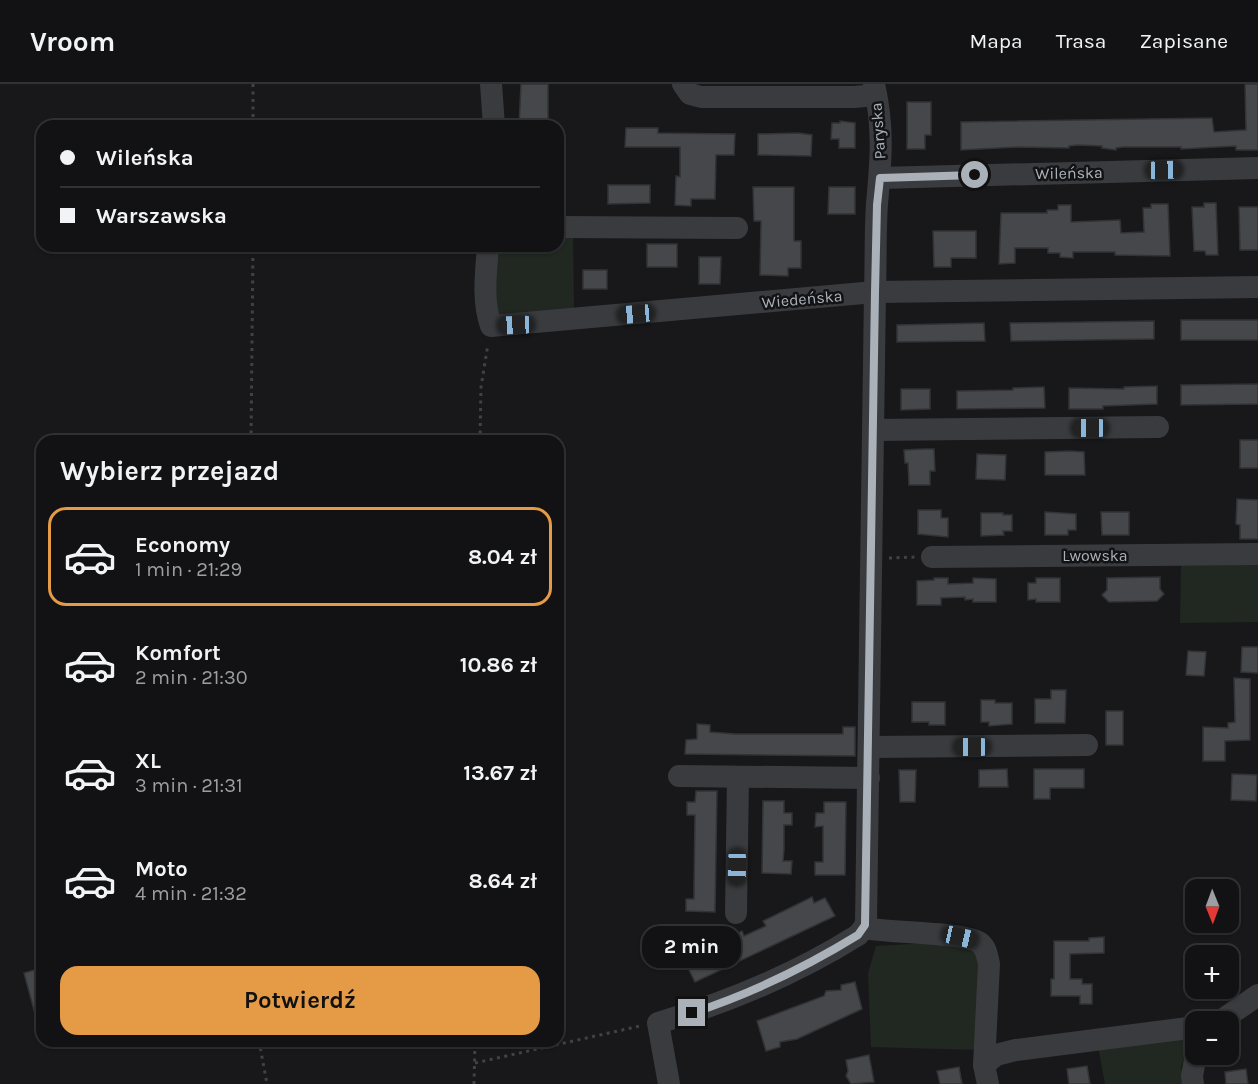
<!DOCTYPE html>
<html lang="pl">
<meta charset="utf-8">
<style>
body{margin:0;font-family:Karla,sans-serif;background:#1f2022;color:#f1f3f6;height:100vh;display:flex;flex-direction:column;font-size:22px;white-space:nowrap}
*{box-sizing:border-box;margin:0}
p{font-size:20px;color:#9c9ea0}
.icon{flex:none;width:33px;height:33px;fill:none;stroke:currentColor;stroke-width:2;stroke-linecap:round;stroke-linejoin:round}
.map{position:relative;flex:1;overflow:hidden}
.panel{position:absolute;left:36px;top:351px;width:528px;height:612px;display:flex;flex-direction:column;background:#121214;border-radius:18px;box-shadow:0 2px 4px #0004,0 0 0 2px #313234}
.panel>*{flex:none}
.banner{position:absolute;left:36px;top:36px;width:528px;height:132px;border-radius:18px;box-shadow:0 2px 4px #0004,0 0 0 2px #313234;display:grid;align-content:center;height:132px;padding:0 24px;background:#121214}
.needle{width:39px;rotate:179deg}
.fabs{position:absolute;left:1185px;top:795px;display:grid;gap:12px}
.fabs a{display:grid;place-items:center;width:54px;height:54px;border-radius:12px;background:#121214;box-shadow:0 2px 4px #0004,0 0 0 2px #313234;font-size:30px}
.end{position:absolute;width:27px;height:27px;margin:-14px;border:8px solid #abb1b9;background:#111;box-shadow:0 0 0 3px #111}
.from{border-radius:50%}
.bubble{position:absolute;height:42px;border-radius:18px;background:#121214;box-shadow:0 2px 4px #0004,0 0 0 2px #313234;font-size:20px;font-weight:700;line-height:42px;text-align:center}
.car{position:absolute;width:18px;height:36px;margin:-18px -9px;border-radius:8px;box-shadow:0 0 4px 2px #0007;background:linear-gradient(#222 24%,#8ab4d8 0 40%,#222 0 76%,#8ab4d8 0 86%,#222 0)}
.banner b{display:flex;align-items:center;gap:21px;height:57px;font-size:22px}
.banner b+b{border-top:2px solid #313234}
.banner i{width:15px;height:15px;background:#f1f3f6}
ul{padding:0;list-style:none}
li{display:flex;align-items:center;gap:18px;height:99px;margin:0 12px 9px;padding:0 12px;border:3px solid transparent;border-radius:18px}
li div{flex:1}
li b{display:block;font-size:22px}
li em{font-style:normal;font-weight:700}
li.active{border-color:#e59a46}
li>.icon{width:54px;height:54px;stroke-width:1.5}
h2{padding:0 24px;font-size:27px;line-height:72px}
.action{display:flex;gap:12px;margin-top:auto;padding:12px 24px}
.action a{flex:1;height:69px;border-radius:18px;background:#e59a46;color:#111;font-size:24px;font-weight:700;line-height:69px;text-align:center}
header{display:flex;align-items:center;gap:36px;box-sizing:border-box;height:84px;padding:0 30px;background:#121214;border-bottom:2px solid #313234}
header strong{font-size:28px}
nav{display:flex;gap:33px;margin-inline-start:auto;font-size:21px}
.map>svg:first-child{display:block}
</style>
<header>
<strong>Vroom</strong>
<nav><a>Mapa</a><a>Trasa</a><a>Zapisane</a></nav>
</header>
<div class="map">
<svg width="1258" height="1000" viewBox="0 0 1258 1000">
<rect width="100%" height="100%" fill="#18181a"/>
<g fill="#202821">
<polygon points="558,148 573,148 574,225 500,231 495,227 497,162 558,162"/>
<polygon points="1258,478 1258,538 1180,539 1181,480"/>
<polygon points="930,859 967,860 983,879 980,966 871,963 868,889 876,862"/>
<polygon points="1192,951 1181,983 1184,1000 1105,1000 1098,962"/>
</g>
<g fill="#45474a" stroke="#323336" stroke-width="1.5">
<polygon points="521,0 548,0 548,42 519,42"/>
<polygon points="1245,0 1258,0 1258,66 1236,66 1236,62 1181,65 1181,63 1123,63 1116,64 1116,66 1102,64 1102,62 1078,61 1069,62 1069,64 1019,63 961,66 961,38 1212,34 1214,48 1244,46 1246,46"/>
<polygon points="907,18 931,18 931,51 925,51 925,65 907,65"/>
<polygon points="840,37 855,39 855,64 839,64 839,55 831,55 832,39 840,39"/>
<polygon points="626,44 658,44 658,49 735,50 734,71 716,71 715,115 691,115 691,122 675,121 676,92 680,93 680,63 625,63"/>
<polygon points="798,49 812,51 811,72 758,71 758,50"/>
<polygon points="608,101 650,101 650,119 608,120"/>
<polygon points="753,103 794,103 794,157 801,157 801,184 788,184 788,192 760,191 761,137 754,137"/>
<polygon points="829,103 855,103 855,130 828,130"/>
<polygon points="1204,119 1216,119 1218,171 1206,171 1205,167 1194,167 1192,123 1204,123"/>
<polygon points="1151,120 1168,120 1170,172 1115,171 1115,168 1073,168 1073,174 1060,173 1060,169 1048,169 1048,164 1015,164 1015,179 999,180 1001,129 1047,129 1047,126 1058,126 1058,121 1071,121 1071,138 1120,136 1121,149 1144,148 1143,124 1151,124"/>
<polygon points="1239,123 1258,123 1258,166 1240,166"/>
<polygon points="933,147 976,147 976,174 951,174 951,183 934,183"/>
<rect x="647" y="160" width="30" height="23"/>
<polygon points="699,173 721,173 720,200 699,200"/>
<rect x="583" y="186" width="24" height="19"/>
<rect x="1181" y="236" width="77" height="20"/>
<polygon points="1154,237 1154,255 1011,257 1010,239"/>
<polygon points="984,239 985,257 897,258 897,241"/>
<polygon points="1258,300 1258,320 1181,321 1181,301"/>
<polygon points="1157,302 1157,320 1103,322 1103,325 1069,325 1069,304 1124,305 1124,303"/>
<polygon points="1044,303 1045,324 957,325 957,307 1013,306 1013,304"/>
<polygon points="901,305 930,305 930,325 901,326"/>
<rect x="1240" y="356" width="18" height="28"/>
<polygon points="924,365 934,365 935,387 930,387 930,401 909,401 908,379 905,379 904,366"/>
<polygon points="1070,367 1084,368 1085,391 1045,391 1045,368"/>
<polygon points="977,370 1006,371 1005,396 976,395"/>
<polygon points="1237,415 1258,416 1258,455 1240,455 1240,441 1236,440"/>
<polygon points="918,426 941,426 941,434 948,434 948,453 918,450"/>
<polygon points="1045,428 1076,430 1076,446 1068,446 1068,451 1045,451"/>
<polygon points="1101,428 1129,428 1129,451 1102,451"/>
<polygon points="981,429 1003,429 1003,431 1012,431 1012,447 1003,447 1004,451 981,452"/>
<polygon points="1160,493 1160,505 1164,510 1157,517 1109,518 1102,511 1107,506 1107,494"/>
<polygon points="934,494 948,494 948,500 973,499 973,494 996,495 996,518 973,518 973,515 965,516 965,513 941,514 941,521 917,521 917,497 934,496"/>
<polygon points="1036,494 1060,494 1060,518 1036,518 1036,515 1028,516 1028,499 1036,499"/>
<polygon points="1242,563 1258,563 1258,589 1241,588"/>
<polygon points="1188,567 1206,568 1204,592 1186,591"/>
<polygon points="1234,594 1250,595 1250,656 1225,657 1225,677 1203,677 1203,643 1228,644 1228,639 1235,638"/>
<polygon points="1051,606 1066,606 1065,639 1035,639 1035,615 1051,615"/>
<polygon points="981,616 995,616 995,619 1012,619 1012,640 989,642 989,638 981,638"/>
<polygon points="912,618 945,618 945,641 929,641 929,638 912,638"/>
<rect x="1106" y="627" width="17" height="34"/>
<polygon points="697,640 710,641 710,648 735,650 843,650 843,643 855,643 855,672 685,670 686,656 697,655"/>
<polygon points="1007,685 1008,703 979,703 979,686"/>
<polygon points="1034,685 1084,685 1084,704 1050,704 1050,715 1034,715"/>
<polygon points="899,686 916,686 915,718 900,718"/>
<polygon points="1232,690 1257,691 1256,717 1231,716"/>
<polygon points="696,707 717,707 715,828 686,827 686,815 694,815 694,803 695,731 687,731 687,718 695,718"/>
<polygon points="763,717 784,717 784,729 792,729 792,741 784,741 784,765 783,777 792,777 791,790 762,789"/>
<polygon points="824,718 846,718 845,791 815,791 815,778 823,778 823,742 815,743 816,729 824,729"/>
<polygon points="812,813 814,819 825,814 835,832 695,898 686,880 698,875 695,870 742,847 744,852 766,842 763,837"/>
<polygon points="1104,853 1104,869 1070,870 1070,895 1082,895 1082,900 1092,900 1092,920 1080,920 1080,912 1051,912 1051,895 1054,895 1054,857 1089,857 1089,854"/>
<polygon points="42,884 42,940 38,941 24,889"/>
<polygon points="855,898 862,925 797,955 780,958 780,963 766,967 757,937 824,912 826,907 841,906 841,901"/>
<polygon points="869,971 874,998 851,1000 846,992 848,987 846,976"/>
<polygon points="1087,982 1090,1000 1069,1000 1067,985"/>
<polygon points="959,983 962,1000 940,1000 937,987"/>
<polygon points="1246,985 1248,1000 1226,1000 1225,988"/>
</g>
<g fill="none" stroke-linecap="round" stroke-linejoin="round">
<g stroke="#404246" stroke-width="3" stroke-dasharray="3 4.5" stroke-linecap="butt">
<polyline points="253,0 253,42"/>
<polyline points="251,357 253,162"/>
<polyline points="480,357 481,303 488,260"/>
<polyline points="889,474 915,473"/>
<polyline points="259,957 267,1000"/>
<polyline points="475,979 640,942"/>
<polyline points="474,1000 475,957"/>
</g>
<g stroke="#393b3f" stroke-width="22">
<polyline points="491,0 494,42"/>
<polyline points="683,0 690,10 701,13 854,13 876,11"/>
<polyline points="880,94 1258,84"/>
<polyline points="558,143 737,144"/>
<path d="M 488,162 C 486,189 482,216 491,242 L 875,208 L 1258,203"/>
<polyline points="873,346 1158,343"/>
<polyline points="932,473 1258,470"/>
<polyline points="869,663 1087,661"/>
<polyline points="679,692 869,694"/>
<polyline points="736,829 738,693"/>
<path d="M 864,844 C 887,849 967,848 980,859 C 987,865 987,872 989,880 L 984,981"/>
<polyline points="1219,938 1258,911"/>
<path d="M 669,1000 L 658,939 C 729,918 796,890 858,851 L 864,844 L 866,838 L 875,208 C 876,179 875,149 877,120 C 881,76 884,44 874,0"/>
<polyline points="988,1000 984,981 996,971 1016,966 1196,943"/>
<polyline points="1193,1000 1192,992 1196,970"/>
</g>
</g>
<g fill="none" stroke-linecap="round" stroke-linejoin="round">
<path stroke="#abb1b9" stroke-width="8" d="M 692,929 C 750,910 806,883 858,851 L 865,841 L 875,208 L 877,121 L 880,94 L 975,91"/>
</g>
<g text-anchor="middle" dominant-baseline="central" stroke-width="5" stroke-linejoin="round" paint-order="stroke">
<g font-size="16" fill="#abb1b9" stroke="#131315">
<text transform="translate(878 47) rotate(-94)">Paryska</text>
<text transform="translate(1069 89) rotate(-1)">Wileńska</text>
<text transform="translate(802 215) rotate(-5)">Wiedeńska</text>
<text x="1095" y="471">Lwowska</text>
</g>
</g>
</svg>
<div class="fabs">
<a><svg class="needle" viewBox="-14 -14 28 28"><path d="M0-13l5 13h-10z" fill="#e53935"/><path d="M0 13l5-13h-10z" fill="#9c9ea0"/></svg></a>
<a>+</a>
<a>−</a>
</div>
<i class="end from" style="left:975px;top:91px"></i>
<i class="end" style="left:692px;top:929px"></i>
<div class="bubble" style="left:642px;top:842px;width:99px">2 min</div>
<i class="car" style="left:1164px;top:86px;rotate:89deg"></i>
<i class="car" style="left:636px;top:230px;rotate:265deg"></i>
<i class="car" style="left:516px;top:241px;rotate:268deg"></i>
<i class="car" style="left:1090px;top:344px;rotate:270deg"></i>
<i class="car" style="left:972px;top:663px;rotate:270deg"></i>
<i class="car" style="left:737px;top:783px;rotate:181deg"></i>
<i class="car" style="left:960px;top:853px;rotate:103deg"></i>
<div class="banner">
<b><i class="from"></i>Wileńska</b>
<b><i></i>Warszawska</b>
</div>
<section class="panel">
<h2>Wybierz przejazd</h2>
<ul>
<li class="active"><svg class="icon" aria-label="car" viewBox="0 0 24 24"><path d="M5 17H2v-5l4-1 3-4h7l3 4 3 1v5h-3M9 17h6M6 11h13"/><circle cx="7" cy="17" r="2"/><circle cx="17" cy="17" r="2"/></svg><div><b>Economy</b><p>1 min · 21:29</p></div><em>8.04 zł</em></li>
<li><svg class="icon" aria-label="car" viewBox="0 0 24 24"><path d="M5 17H2v-5l4-1 3-4h7l3 4 3 1v5h-3M9 17h6M6 11h13"/><circle cx="7" cy="17" r="2"/><circle cx="17" cy="17" r="2"/></svg><div><b>Komfort</b><p>2 min · 21:30</p></div><em>10.86 zł</em></li>
<li><svg class="icon" aria-label="car" viewBox="0 0 24 24"><path d="M5 17H2v-5l4-1 3-4h7l3 4 3 1v5h-3M9 17h6M6 11h13"/><circle cx="7" cy="17" r="2"/><circle cx="17" cy="17" r="2"/></svg><div><b>XL</b><p>3 min · 21:31</p></div><em>13.67 zł</em></li>
<li><svg class="icon" aria-label="car" viewBox="0 0 24 24"><path d="M5 17H2v-5l4-1 3-4h7l3 4 3 1v5h-3M9 17h6M6 11h13"/><circle cx="7" cy="17" r="2"/><circle cx="17" cy="17" r="2"/></svg><div><b>Moto</b><p>4 min · 21:32</p></div><em>8.64 zł</em></li>
</ul>
<div class="action"><a>Potwierdź</a></div>
</section>
</div>
